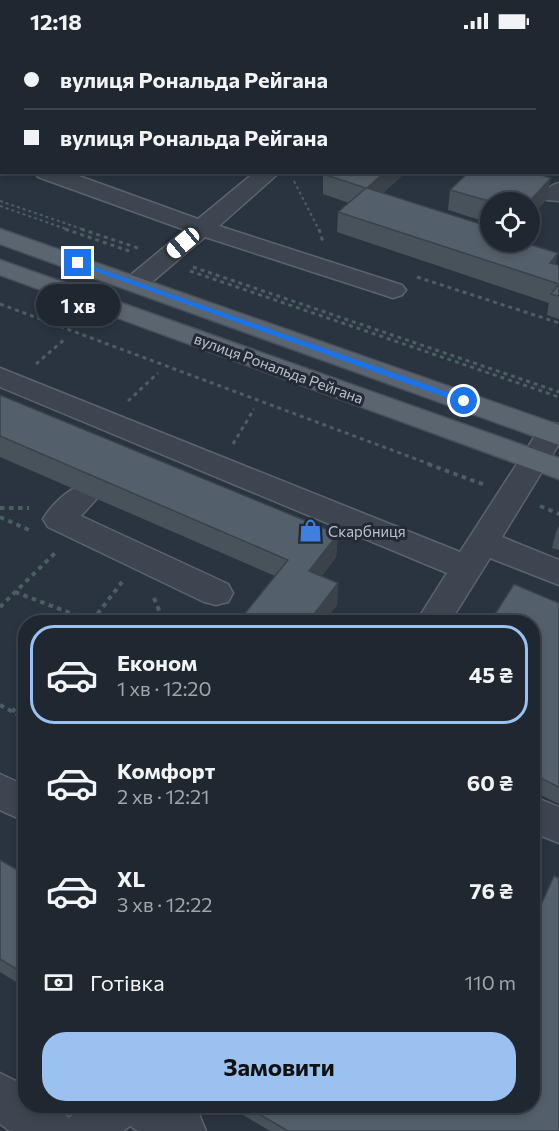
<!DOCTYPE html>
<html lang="uk">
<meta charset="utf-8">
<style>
body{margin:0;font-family:Commissioner,sans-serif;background:#2c333c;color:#f1f3f6;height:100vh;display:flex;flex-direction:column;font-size:22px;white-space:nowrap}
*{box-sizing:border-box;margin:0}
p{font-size:20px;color:#a1a5ab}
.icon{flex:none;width:33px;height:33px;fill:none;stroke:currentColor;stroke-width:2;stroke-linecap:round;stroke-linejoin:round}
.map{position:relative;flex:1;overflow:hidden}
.side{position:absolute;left:18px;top:573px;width:522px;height:498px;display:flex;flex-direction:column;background:#1f2730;border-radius:24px;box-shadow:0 3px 9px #0003,0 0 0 2px #3c444c}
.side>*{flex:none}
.top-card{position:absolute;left:0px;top:0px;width:560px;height:132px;box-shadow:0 3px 9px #0003,0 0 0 2px #3c444c;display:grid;align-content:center;height:132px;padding:0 24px;background:#1f2730}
.buttons{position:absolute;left:480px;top:150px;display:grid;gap:12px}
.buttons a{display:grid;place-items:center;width:60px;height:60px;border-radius:50%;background:#1f2730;box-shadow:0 3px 9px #0003,0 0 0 2px #3c444c;font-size:30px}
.end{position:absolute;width:27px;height:27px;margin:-14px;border:8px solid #1a73e8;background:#fff;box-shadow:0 0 0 3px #fff}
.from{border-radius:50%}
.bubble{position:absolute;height:42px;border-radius:21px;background:#1f2730;box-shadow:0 3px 9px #0003,0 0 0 2px #3c444c;font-size:20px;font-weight:700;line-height:42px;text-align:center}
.car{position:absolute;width:18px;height:36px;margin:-18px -9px;border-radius:8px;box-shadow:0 0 4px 2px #0007;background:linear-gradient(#fff 24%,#345 0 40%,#fff 0 76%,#345 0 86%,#fff 0)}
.top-card b{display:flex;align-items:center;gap:21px;height:57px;font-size:22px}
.top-card b+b{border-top:2px solid #3c444c}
.top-card i{width:15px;height:15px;background:#f1f3f6}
ul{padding:10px 0 0;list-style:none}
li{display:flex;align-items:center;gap:18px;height:99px;margin:0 12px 9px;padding:0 12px;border:3px solid transparent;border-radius:24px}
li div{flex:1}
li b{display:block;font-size:22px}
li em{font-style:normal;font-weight:700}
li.on{border-color:#9ac1ef}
li>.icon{width:54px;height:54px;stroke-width:1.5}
.pay{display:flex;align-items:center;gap:15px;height:66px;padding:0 24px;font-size:22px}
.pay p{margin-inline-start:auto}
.action{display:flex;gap:12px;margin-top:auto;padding:12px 24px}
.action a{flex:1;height:69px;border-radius:24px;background:#9ac1ef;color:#111;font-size:24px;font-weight:700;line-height:69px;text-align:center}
.status{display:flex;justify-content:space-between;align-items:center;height:42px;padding:0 30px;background:#1f2730;direction:ltr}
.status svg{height:16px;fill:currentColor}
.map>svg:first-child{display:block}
</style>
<div class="status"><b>12:18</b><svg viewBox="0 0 49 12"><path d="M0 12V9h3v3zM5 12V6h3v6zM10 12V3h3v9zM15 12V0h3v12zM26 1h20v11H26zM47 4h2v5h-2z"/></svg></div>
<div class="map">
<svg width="559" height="1089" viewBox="0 0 559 1089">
<rect width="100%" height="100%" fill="#293440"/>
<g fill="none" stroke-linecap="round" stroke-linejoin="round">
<defs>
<g id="minor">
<polygon points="61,0 84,0 85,2 62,2"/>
<polygon points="0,107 2,108 2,121 0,121"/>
<polygon points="35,130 68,130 198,177 255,130 280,130 219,184 402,243 406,248 402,253 393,256 384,253 205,195 145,246 136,249 127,246 123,241 127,236 185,188 38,135"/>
<path d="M 559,141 L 559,159 L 547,158 L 544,153 C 548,146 551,143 559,141 Z"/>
<polygon points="0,326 460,510 542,383 552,381 559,382 559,402 502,495 559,518 559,543 490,516 450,580 416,580 447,531 0,345"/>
<path d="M 86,441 L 97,445 L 101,452 L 81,474 L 228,542 L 233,551 L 228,560 L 216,563 L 204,560 L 48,485 L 43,477 C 52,462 69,446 86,441 Z"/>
<polygon points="0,732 26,744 26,780 0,768"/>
<polygon points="532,754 559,765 559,801 532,790"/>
<polygon points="0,1031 26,1044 26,1064 55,1064 69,1076 81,1064 184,1064 199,1072 206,1089 138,1089 130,1084 123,1089 10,1089 0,1082"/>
</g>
<g id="major">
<polygon points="0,187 559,383 559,403 0,202"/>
<polygon points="0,218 559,416 559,437 0,233"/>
</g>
</defs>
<use href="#minor" stroke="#5b646d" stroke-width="3"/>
<use href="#major" stroke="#474f59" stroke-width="3"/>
<g stroke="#4b5f60" stroke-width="2" stroke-dasharray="3 3" stroke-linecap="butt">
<polyline points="464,0 471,2"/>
<polyline points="491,0 498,2"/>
<polyline points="346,2 353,0"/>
<polyline points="294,139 319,188"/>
<polyline points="0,159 85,188"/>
<polyline points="0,164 69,188"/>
</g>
<g stroke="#4b5f60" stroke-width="3" stroke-dasharray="4 4" stroke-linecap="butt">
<polyline points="65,187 132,210"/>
<polyline points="81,187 138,206"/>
<polyline points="319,187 323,200"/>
<polyline points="193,225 559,350"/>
<polyline points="190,229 559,355"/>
<polyline points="417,235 559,281"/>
<polyline points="0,262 432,423"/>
<polyline points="36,322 65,297"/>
<polyline points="128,359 158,331"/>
<polyline points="233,402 254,367"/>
</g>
<g stroke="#4b5f60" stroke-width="4" stroke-dasharray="4.5 4.5" stroke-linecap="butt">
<polyline points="428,422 485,443"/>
<polyline points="540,464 559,472"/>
<polyline points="0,466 29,466"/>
<polyline points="0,475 29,488"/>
<polyline points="15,550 94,580"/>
<polyline points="154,556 161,573 159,580"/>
<polyline points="0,565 57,509"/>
<polyline points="92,579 122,540"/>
<polyline points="0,663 26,677"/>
<polyline points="12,670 26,654"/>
</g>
<use href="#minor" fill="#3d4650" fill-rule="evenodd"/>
<use href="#major" fill="#5b6570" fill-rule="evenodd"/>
</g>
<g fill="#47525b">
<polygon points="175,0 241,0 241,2 177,2"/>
<polygon points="325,130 406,130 383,151 480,182 483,179 448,168 450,148 469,130 547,130 544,134 547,157 530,176 530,160 490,160 490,200 559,223 559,277 547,273 549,261 337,190 338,170 349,161 323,152 323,132"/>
<polygon points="0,353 338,492 336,515 322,534 338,541 337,563 324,580 238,580 275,534 0,415"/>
<polygon points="559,484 559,508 552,506 556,490"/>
<polygon points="559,561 559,762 532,749 532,580"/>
<polygon points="0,818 26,833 26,946 0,930"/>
<polygon points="228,1064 451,1064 559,1089 270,1089"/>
</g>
<g fill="#3a424a">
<rect x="197" y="0" width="44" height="2"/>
<polygon points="559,102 559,118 558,119 558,103"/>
<polygon points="385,130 406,130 366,167 367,146"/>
<polygon points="547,130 528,151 531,131"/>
<polygon points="551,136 547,157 530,176 529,160"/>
<polygon points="558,211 554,231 550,221"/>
<polygon points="338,492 336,515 309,551 309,529"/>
<polygon points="338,541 337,563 324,580 308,580"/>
</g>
<g fill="#535f6a" stroke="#3a424a" stroke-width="1.5">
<polygon points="559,75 559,102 558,103 558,76"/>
<polygon points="325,130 385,130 367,146 480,182 490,171 490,200 522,200 558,211 550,221 559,223 559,242 338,170 366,146 323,132"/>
<polygon points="469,130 532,130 551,136 529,160 492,160 450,148"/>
<polygon points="559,242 559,254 551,252"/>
<polygon points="0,353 338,492 309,529 338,541 308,580 238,580 288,518 0,394"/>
<polygon points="514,542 559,561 559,745 532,732 532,580 490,580"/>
<polygon points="0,818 26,833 26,933 0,917"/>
<polygon points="554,834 559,836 559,1089 288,1089 245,1064 532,1064 532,883"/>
</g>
<polygon fill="#1a73e8" points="78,219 467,357 469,359 461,361 75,222"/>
<defs>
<symbol id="shop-bare" viewBox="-9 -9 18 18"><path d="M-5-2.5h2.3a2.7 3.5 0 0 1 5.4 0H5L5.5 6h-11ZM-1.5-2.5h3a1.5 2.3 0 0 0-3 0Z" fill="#3f7fe0" stroke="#222b35" stroke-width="2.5" paint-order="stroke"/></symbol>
</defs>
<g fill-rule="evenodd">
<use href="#shop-bare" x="294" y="472" width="33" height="33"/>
</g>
<g text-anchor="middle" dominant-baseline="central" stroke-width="6" stroke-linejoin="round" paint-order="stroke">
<g font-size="15" fill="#bac1ca" stroke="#222b35">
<text transform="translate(279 326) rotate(20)">вулиця Рональда Рейгана</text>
</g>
<g font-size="15" fill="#bac1ca" stroke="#222b35" text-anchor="start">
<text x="328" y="489">Скарбниця</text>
</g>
</g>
</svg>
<div class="buttons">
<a><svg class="icon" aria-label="locate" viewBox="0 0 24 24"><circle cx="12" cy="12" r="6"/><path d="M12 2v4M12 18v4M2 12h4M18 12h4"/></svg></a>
</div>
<i class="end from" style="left:464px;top:359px"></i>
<i class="end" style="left:78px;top:221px"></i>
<div class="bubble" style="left:36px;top:242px;width:84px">1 хв</div>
<i class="car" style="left:183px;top:201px;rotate:230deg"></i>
<div class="top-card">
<b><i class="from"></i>вулиця Рональда Рейгана</b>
<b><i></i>вулиця Рональда Рейгана</b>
</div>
<section class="side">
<ul>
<li class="on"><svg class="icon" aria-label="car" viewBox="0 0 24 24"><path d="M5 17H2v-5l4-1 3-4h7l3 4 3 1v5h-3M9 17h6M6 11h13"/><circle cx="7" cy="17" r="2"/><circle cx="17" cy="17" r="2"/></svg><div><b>Економ</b><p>1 хв · 12:20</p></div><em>45 ₴</em></li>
<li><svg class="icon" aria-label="car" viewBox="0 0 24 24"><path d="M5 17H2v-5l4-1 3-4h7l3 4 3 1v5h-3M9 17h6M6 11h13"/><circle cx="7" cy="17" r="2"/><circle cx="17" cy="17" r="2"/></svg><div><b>Комфорт</b><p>2 хв · 12:21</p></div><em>60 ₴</em></li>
<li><svg class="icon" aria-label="car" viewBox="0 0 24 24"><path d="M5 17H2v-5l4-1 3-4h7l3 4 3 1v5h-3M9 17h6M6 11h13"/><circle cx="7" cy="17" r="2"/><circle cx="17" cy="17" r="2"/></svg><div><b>XL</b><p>3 хв · 12:22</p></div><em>76 ₴</em></li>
</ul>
<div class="pay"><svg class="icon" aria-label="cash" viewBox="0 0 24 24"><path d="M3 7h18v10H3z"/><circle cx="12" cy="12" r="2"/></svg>Готівка<p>110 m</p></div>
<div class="action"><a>Замовити</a></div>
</section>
</div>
